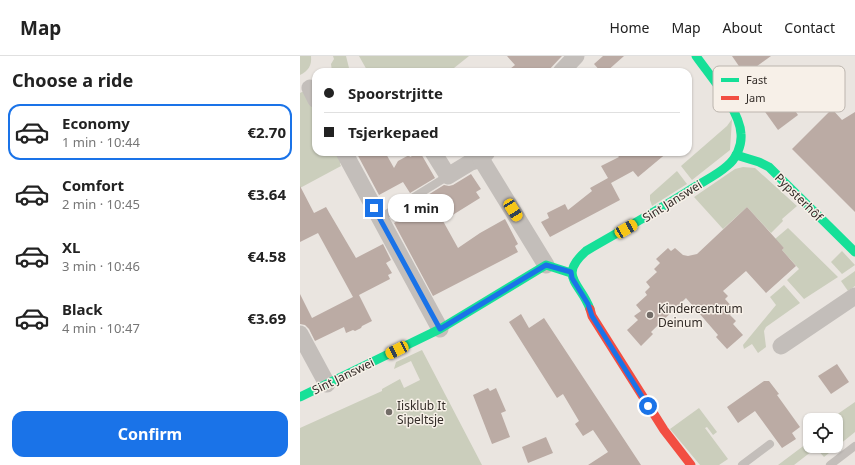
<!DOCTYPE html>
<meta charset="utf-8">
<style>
body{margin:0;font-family:"Noto Sans",sans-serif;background:#f6f6f6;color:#222;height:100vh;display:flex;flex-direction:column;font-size:15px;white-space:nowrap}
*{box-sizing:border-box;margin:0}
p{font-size:13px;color:#767676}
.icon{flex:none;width:22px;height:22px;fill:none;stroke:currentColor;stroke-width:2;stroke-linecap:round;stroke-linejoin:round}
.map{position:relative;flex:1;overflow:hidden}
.side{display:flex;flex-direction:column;background:#fff;width:300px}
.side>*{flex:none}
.top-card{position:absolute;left:12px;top:12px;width:380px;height:88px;border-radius:12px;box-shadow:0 1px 3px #0004;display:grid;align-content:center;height:88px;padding:0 12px;background:#fff}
.controls{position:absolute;left:503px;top:357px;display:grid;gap:8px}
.controls a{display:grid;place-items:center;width:40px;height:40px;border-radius:8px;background:#fff;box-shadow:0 1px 3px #0004;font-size:20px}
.end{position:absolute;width:18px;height:18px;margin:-9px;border:5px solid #1a73e8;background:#fff;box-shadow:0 0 0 2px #fff}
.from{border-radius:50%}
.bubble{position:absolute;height:28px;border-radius:12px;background:#fff;box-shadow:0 1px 3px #0004;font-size:13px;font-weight:700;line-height:28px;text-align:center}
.car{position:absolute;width:12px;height:24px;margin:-12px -6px;border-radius:5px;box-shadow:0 0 3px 1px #0007;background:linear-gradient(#f5c518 24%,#345 0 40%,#f5c518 0 76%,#345 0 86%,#f5c518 0)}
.top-card b{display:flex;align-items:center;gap:14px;height:38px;font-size:15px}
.top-card b+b{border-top:1px solid #e0e0e0}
.top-card i{width:10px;height:10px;background:#222}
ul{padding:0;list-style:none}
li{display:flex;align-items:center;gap:12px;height:56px;margin:0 8px 6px;padding:0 4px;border:2px solid transparent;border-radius:12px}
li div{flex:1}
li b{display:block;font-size:15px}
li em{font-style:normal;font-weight:700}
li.selected{border-color:#1a73e8}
li>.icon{width:36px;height:36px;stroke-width:1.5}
h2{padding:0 12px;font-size:18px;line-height:48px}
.cta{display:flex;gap:8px;margin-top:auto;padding:8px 12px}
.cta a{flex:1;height:46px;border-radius:12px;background:#1a73e8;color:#fff;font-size:16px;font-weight:700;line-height:46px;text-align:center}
header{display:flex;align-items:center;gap:24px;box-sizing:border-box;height:56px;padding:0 20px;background:#fff;border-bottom:1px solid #e0e0e0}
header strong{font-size:19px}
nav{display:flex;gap:22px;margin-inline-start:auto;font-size:14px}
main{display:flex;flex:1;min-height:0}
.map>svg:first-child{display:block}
</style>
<header>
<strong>Map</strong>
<nav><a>Home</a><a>Map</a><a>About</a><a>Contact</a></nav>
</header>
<main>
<section class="side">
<h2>Choose a ride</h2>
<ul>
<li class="selected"><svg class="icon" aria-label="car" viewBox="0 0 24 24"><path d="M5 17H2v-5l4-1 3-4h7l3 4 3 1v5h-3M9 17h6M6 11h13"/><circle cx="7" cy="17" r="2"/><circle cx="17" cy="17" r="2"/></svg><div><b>Economy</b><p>1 min · 10:44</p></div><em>€2.70</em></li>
<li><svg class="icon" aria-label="car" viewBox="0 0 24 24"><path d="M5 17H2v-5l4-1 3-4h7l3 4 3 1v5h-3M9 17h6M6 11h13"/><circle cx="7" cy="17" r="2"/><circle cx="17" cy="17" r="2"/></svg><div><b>Comfort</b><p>2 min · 10:45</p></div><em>€3.64</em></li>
<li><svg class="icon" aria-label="car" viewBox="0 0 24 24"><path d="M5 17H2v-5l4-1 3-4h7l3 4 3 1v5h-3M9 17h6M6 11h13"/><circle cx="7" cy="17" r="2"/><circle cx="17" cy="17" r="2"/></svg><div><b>XL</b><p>3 min · 10:46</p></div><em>€4.58</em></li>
<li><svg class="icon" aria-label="car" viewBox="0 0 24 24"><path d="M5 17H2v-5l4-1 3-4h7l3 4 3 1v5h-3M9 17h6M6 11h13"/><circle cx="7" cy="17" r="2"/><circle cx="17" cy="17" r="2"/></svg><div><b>Black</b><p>4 min · 10:47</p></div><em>€3.69</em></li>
</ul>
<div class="cta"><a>Confirm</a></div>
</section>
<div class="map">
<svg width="555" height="409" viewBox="0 0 555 409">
<rect width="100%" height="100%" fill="#eae5e0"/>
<g fill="#cbcebc">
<path d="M 0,0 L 11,0 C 12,10 8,15 0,19 Z"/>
<polygon points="33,0 46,0 50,16 32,16 31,8 34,3"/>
<polygon points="59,0 169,0 149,16 68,16"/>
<polygon points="2,36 9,36 16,50 16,96 41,96 43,100 40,108 41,110 0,132 0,37"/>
<polygon points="432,63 430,94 392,124 381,110 427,70"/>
<polygon points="443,111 455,112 497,150 482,163 483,165 471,177 447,151 423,173 394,141 435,113"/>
<polygon points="377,115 387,128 352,150 350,144 350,139"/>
<polygon points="488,172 538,221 504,243 487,224 499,213 482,194 484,192 475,183"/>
<polygon points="542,195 555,209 542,218 531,206"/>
<polygon points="555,215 555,230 548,235 541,225"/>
<polygon points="484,229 500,247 466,271 464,275 466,291 458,297 452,288 444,293 443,289 476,249 470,241"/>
<polygon points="122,294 182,409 0,409 0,372 82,335 82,333 100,323 104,332 120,324 111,305 94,313 96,306"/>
<polygon points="555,346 555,376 524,401 516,392 494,409 478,409 510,385 510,390 536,390 536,364 529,364"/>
<polygon points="399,352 417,376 413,379 407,371 405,372 428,403 419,409 400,409 370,373"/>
</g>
<g fill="#bbaba4">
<polygon points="207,0 262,0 247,16 206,16 215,9"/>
<polygon points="303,0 324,0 306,16 301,16 294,8"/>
<polygon points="432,0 471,0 445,19"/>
<polygon points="484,39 498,59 478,74 463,53"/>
<polygon points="532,53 542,64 555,56 555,156 492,93"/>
<polygon points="56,96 85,96 94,112 98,105 109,99 110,101 120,96 135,122 110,137 103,126 79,139"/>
<polygon points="315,96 368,96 338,121 333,115 311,127 320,144 250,181 241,166 249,162 247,157 265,148 268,154 292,135 290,132 308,122 301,110 319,101"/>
<polygon points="171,118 181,133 176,136 180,142 143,165 158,192 180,177 205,163 218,188 215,190 218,196 133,240 94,167 119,152 115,147 144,129 149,130 153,129"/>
<polygon points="0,130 14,157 26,151 56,202 83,188 91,204 86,207 92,217 88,219 90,223 59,239 72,265 62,270 61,272 55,275 53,274 46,277 44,271 15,285 9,273 5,269 0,268 0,238 12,262 53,241 18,177 0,186"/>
<polygon points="447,151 484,192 482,194 496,210 466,237 446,215 423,235 428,240 425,243 435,254 430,259 436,265 433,268 443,279 427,293 416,281 418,279 386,242 351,276 353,278 341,290 327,274 338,264 334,260 341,255 336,249 347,239 345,236 350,231 346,226 357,216 354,213 360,207 356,203 368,192 371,195 375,192 383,199 388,200 397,198"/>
<polygon points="221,258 229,272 244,262 341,409 288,409 308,396 293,374 283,380 275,368 279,365 263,338 257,342 209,266"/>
<polygon points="537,308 549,326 531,338 518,320"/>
<polygon points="464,325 469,325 479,338 477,339 500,371 492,377 496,383 482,392 455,355 438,367 427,351"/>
<polygon points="188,332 190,335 196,332 206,355 201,357 210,381 192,388 173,339"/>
<polygon points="246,381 253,397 228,407 222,391"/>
</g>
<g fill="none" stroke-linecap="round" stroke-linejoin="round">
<g stroke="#c3beba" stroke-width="8">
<polyline points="80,162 148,120"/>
<polyline points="442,409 470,388"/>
<polyline points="530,409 555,390"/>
</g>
<g stroke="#c3beba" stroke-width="17">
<polyline points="261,16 276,0"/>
<polyline points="10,32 16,44"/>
<polyline points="44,96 140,273"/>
<polyline points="133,96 148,120 171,106 181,103"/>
<polyline points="187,96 181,103 246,209"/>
<polyline points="0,278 27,328"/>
<polyline points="481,290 555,240"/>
</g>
<g stroke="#16e098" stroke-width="9">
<polyline points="436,99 459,106 469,111 555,196"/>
<path d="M 290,253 C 281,227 257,221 286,195 C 322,174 359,154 393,132 C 404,125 417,119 427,110 C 436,103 442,90 441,78 C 440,54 410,20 396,0"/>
<polyline points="0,341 140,273 246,209 271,217"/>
</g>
<polyline stroke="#f24e42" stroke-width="9" points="290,253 292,260 364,374 391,409"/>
</g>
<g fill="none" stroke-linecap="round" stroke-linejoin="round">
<polyline stroke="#1a73e8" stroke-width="5" points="74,152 140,273 246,209 271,216 272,222 288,248 292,260 348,350"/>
</g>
<g fill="#736d68" stroke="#f7f0e8" stroke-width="1.5">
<circle cx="350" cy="259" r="4"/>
<circle cx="89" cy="356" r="4"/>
</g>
<g text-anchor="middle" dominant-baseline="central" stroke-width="3" stroke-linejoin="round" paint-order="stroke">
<g font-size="12" fill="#332c28" stroke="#f7f0e8">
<text transform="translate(499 141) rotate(45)">Pypsterhôf</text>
<text transform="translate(372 145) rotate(-32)">Sint Janswei</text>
<text transform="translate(43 320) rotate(-26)">Sint Janswei</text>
</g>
<g font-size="12" fill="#332c28" stroke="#f7f0e8" text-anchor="start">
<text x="358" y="252">Kindercentrum<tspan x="358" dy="14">Deinum</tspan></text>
<text x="97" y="349">Iisklub It<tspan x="97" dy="14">Sipeltsje</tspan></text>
</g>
</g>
<rect x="413" y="10" width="132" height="46" rx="6" fill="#f7f0e8" stroke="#bcb5ae" stroke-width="1"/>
<rect x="421" y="22" width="18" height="4" fill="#16e098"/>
<rect x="421" y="40" width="18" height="4" fill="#f24e42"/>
<g font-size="11" fill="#332c28">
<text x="446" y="28">Fast</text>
<text x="446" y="46">Jam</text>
</g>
</svg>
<div class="controls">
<a><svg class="icon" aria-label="locate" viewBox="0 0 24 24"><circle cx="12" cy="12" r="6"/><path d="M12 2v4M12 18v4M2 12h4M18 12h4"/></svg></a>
</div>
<i class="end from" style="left:348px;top:350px"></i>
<i class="end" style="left:74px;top:152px"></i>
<div class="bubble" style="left:88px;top:138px;width:66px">1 min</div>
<i class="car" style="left:213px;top:154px;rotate:148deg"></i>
<i class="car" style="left:326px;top:173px;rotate:60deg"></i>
<i class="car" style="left:97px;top:294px;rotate:244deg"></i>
<div class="top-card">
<b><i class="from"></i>Spoorstrjitte</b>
<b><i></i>Tsjerkepaed</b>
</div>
</div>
</main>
